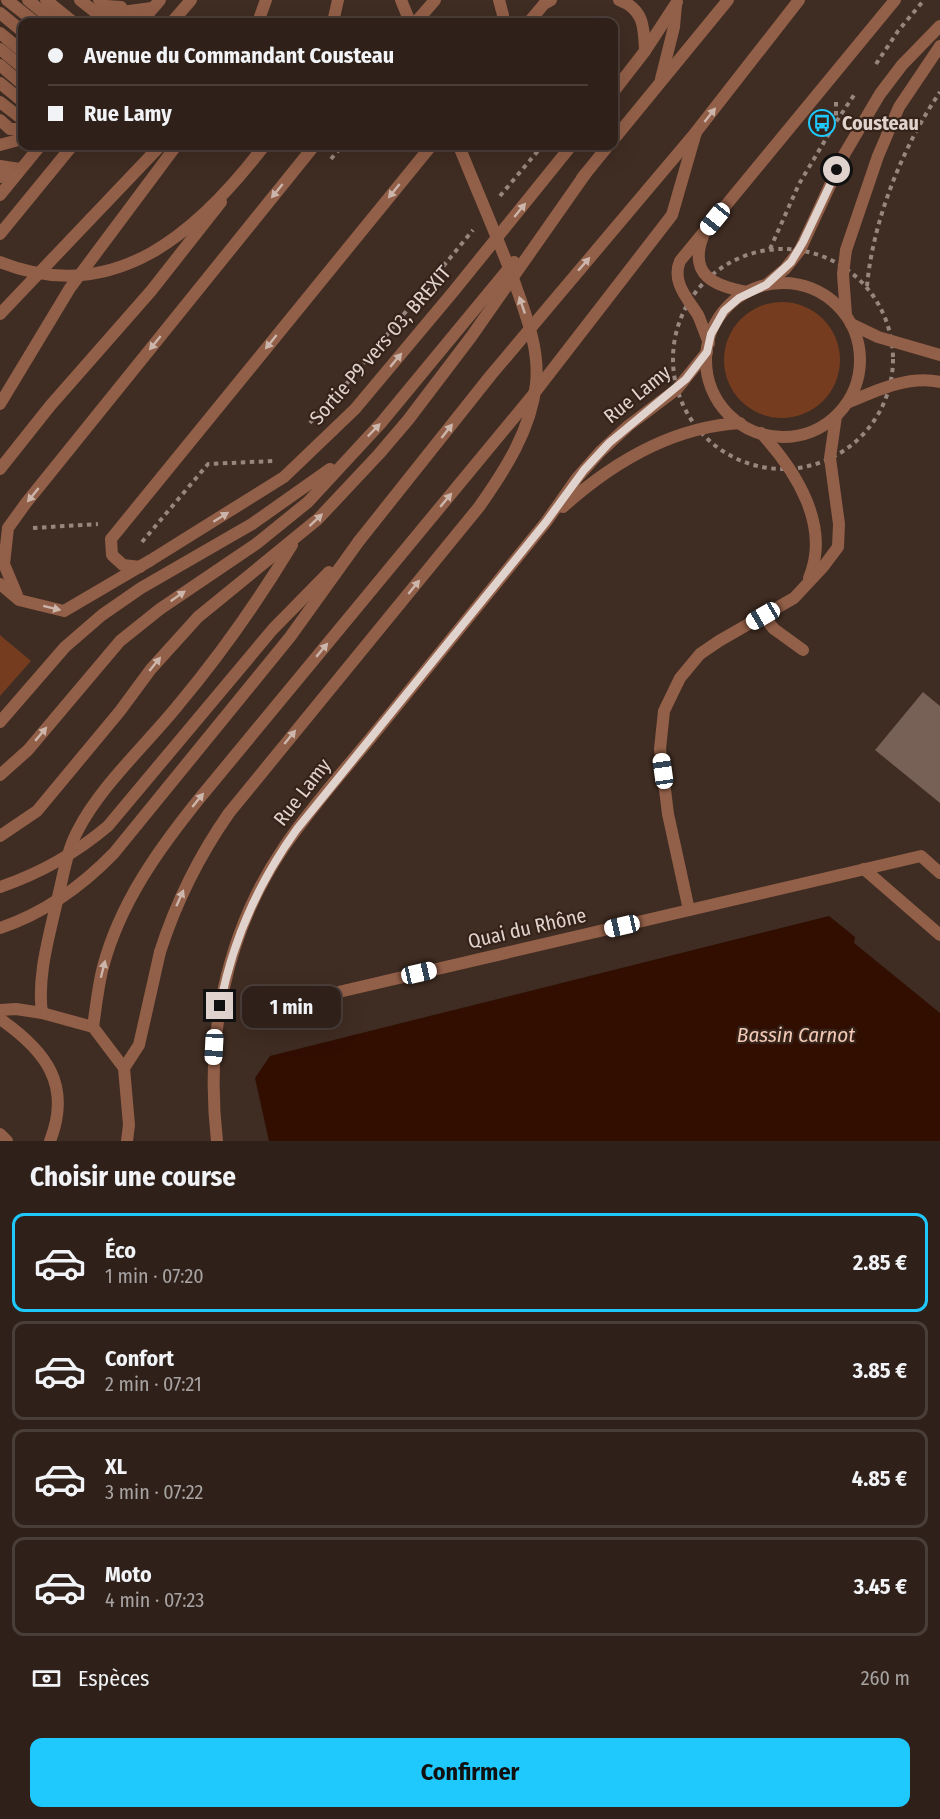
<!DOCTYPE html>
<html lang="fr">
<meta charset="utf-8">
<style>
body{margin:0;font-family:"Fira Sans Condensed",sans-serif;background:#372923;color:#f1f3f6;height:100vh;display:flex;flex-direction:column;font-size:22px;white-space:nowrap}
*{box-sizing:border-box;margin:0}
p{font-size:20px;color:#a7a3a2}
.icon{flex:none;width:33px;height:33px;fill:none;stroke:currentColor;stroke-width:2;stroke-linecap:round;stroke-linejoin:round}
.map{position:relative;height:1141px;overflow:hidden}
.drawer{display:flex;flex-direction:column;background:#2f211a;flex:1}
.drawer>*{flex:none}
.top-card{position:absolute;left:18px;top:18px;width:600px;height:132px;border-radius:12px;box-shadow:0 6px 24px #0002,0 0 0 2px #4a3e39;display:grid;align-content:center;height:132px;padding:0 30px;background:#2f211a}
.end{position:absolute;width:27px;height:27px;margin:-14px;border:8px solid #e0d3cd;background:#111;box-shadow:0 0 0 3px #111}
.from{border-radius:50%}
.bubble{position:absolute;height:42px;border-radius:12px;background:#2f211a;box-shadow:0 6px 24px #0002,0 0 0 2px #4a3e39;font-size:20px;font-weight:700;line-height:42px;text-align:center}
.car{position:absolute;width:18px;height:36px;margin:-18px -9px;border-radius:8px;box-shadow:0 0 4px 2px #0007;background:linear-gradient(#fff 24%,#345 0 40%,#fff 0 76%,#345 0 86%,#fff 0)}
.top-card b{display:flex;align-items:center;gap:21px;height:57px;font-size:22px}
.top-card b+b{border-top:2px solid #4a3e39}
.top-card i{width:15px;height:15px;background:#f1f3f6}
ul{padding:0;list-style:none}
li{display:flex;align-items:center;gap:18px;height:99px;margin:0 12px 9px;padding:0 18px;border:3px solid #4a3e39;border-radius:12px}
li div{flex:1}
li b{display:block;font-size:22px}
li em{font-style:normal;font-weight:700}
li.active{border-color:#1fc9fd}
li>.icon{width:54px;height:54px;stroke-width:1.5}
h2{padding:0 30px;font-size:27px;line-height:72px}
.pay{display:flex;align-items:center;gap:15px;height:66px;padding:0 30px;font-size:22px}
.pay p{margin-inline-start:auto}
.cta{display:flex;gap:12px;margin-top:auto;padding:12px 30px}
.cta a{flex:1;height:69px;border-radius:12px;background:#1fc9fd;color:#111;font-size:24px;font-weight:700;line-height:69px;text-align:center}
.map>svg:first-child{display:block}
</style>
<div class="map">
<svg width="940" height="1141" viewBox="0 0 940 1141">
<rect width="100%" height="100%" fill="#3f2c22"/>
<g fill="#753c1f">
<circle cx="782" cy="360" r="58"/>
<polygon points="0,635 31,661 0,696"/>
</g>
<polygon fill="#310e00" points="829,916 855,937 854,943 940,1013 940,1141 269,1141 255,1078 270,1056"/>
<polygon fill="#776056" points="923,692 940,706 940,803 875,750"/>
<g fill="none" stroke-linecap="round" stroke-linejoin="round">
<g stroke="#96867e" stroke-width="4" stroke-dasharray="4.5 4.5" stroke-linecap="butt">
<polyline points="876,64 898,31 924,0"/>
<polyline points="836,102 836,121"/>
<polyline points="331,159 342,146"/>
<polyline points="500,196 542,146"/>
<circle cx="783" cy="359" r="110"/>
<polyline points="770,249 799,184 836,122 854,95"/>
<path d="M 867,286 C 873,220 903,146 940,92"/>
<polyline points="310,423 325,405 330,404 473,230"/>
<polyline points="33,528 98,524"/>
<polyline points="142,542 208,464 273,461"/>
</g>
<g stroke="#925f48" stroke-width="12">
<polyline points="7,0 35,22"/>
<polyline points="28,0 55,22"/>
<polyline points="46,0 73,22"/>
<polyline points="80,0 99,15 152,8"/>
<polyline points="99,0 106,6 121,7"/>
<polyline points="401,0 410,22"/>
<polyline points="499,0 503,15 502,22"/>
<path d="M 619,0 C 644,9 644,27 645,51"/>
<polyline points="0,13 22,31"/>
<polyline points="141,22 160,0"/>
<polyline points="172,22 191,0"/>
<polyline points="258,22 266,0"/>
<polyline points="333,22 338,0"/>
<polyline points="416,22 435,0"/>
<polyline points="529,22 544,4 551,0"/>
<polyline points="0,33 22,51"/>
<polyline points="0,49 22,67"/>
<polyline points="0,65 22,84"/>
<polyline points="661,79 674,27 676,5"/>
<polyline points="0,83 22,101"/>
<polyline points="614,91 645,51 677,2"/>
<polyline points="0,102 22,119"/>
<polyline points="0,120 10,129 22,129"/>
<polyline points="614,139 728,0"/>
<polyline points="0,145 22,139"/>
<polyline points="0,166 20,169"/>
<polyline points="0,177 20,170"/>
<polyline points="582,178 608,146"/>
<polyline points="0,195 40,146"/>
<polyline points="0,234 72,146"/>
<path d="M 703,236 C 688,275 714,286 747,292"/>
<polyline points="0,314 160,146"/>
<path d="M 709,343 C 705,334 702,324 698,315 C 688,299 671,282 680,261 L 895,0"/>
<polyline points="0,404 70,288 176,146"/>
<path d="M 761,433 C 796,471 831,526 809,578"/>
<polyline points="0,469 50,406 151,291 221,202"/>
<polyline points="359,541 491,375 696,132 799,0"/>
<polyline points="140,567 123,565 112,555 111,539 431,146"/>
<polyline points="0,584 19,600 64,611 151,560 284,477 355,409 453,292 571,146"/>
<polyline points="17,595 4,564 8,528 26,503 314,146"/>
<polyline points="763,616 774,629 803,650"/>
<polyline points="0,722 65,647 102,615 141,588 252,524 330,469"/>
<polyline points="0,775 28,750 120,641 160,609 256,544 308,502 381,423 514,262"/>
<polyline points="0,836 37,811 120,711 151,669 198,617 318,519 379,454 408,420 471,337 586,173"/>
<polyline points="864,869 940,935"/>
<polyline points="689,910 668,814 660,749 664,711 680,678 700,654 719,641 794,598 823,567 838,547 839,524 830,458 836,416"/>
<polyline points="283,1005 921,856 940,873"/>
<polyline points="0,1010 16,1009 42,1013 93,1027 124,1068 129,1125 127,1141"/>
<path d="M 42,1013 C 37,976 49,937 57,901 C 63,878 66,853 77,832 C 100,786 147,744 179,704 C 221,654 258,601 292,545"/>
<path d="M 0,1019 C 46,1051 72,1085 50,1141"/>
<path d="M 93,1027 C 96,1007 98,986 103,967 C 120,903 158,850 199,799 L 532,396 L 672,215 L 696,132"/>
<polyline points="124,1068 139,1045 160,952"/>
<polyline points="0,1134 7,1141"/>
</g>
<g stroke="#925f48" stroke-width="12">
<circle cx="783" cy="360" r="77"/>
<polyline points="767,284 785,269 800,250 845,153 880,94 902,65 940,26"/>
<polyline points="846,315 843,274 846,250 878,156 899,107 940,46"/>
<polyline points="851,324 878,337 940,355"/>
<path d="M 847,403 C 875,391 908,375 940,382"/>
<path d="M 563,507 C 612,463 673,427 740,423"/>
<path d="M 217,1141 C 205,1038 225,934 284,847 C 314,803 350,764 383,723 C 437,656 492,589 546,522 L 577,478 L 600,452 L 628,426 L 677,389 L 707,352"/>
</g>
<g stroke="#925f48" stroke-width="12">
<path d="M 0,262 C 115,308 199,231 264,146"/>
<path d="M 0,887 C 41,873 75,854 108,826 L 273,629 L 329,572"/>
<path d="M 0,928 C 45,913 82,886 114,853 L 290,637 L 359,541"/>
<path d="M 160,952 C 176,902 199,856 229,813 L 479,507 C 505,470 531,430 536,384 C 540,349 525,313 514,281 C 497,236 477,191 459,146"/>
</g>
</g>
<defs><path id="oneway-solid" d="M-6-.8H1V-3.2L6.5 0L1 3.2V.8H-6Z" transform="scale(1.5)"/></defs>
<g fill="#ccb6ac">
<use href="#oneway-solid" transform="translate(710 115) rotate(-52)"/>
<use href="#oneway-solid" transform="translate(277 191) rotate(129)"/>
<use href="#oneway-solid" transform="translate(394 191) rotate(129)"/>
<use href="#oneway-solid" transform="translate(520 210) rotate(-51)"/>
<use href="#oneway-solid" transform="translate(584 264) rotate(-49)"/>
<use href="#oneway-solid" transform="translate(522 305) rotate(-109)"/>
<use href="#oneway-solid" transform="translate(271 342) rotate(129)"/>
<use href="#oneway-solid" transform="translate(155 343) rotate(129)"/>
<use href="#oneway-solid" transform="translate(396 360) rotate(-50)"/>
<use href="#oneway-solid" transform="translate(374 430) rotate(-46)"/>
<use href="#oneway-solid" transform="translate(447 431) rotate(-52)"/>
<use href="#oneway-solid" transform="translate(33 495) rotate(129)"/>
<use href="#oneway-solid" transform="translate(446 500) rotate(-50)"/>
<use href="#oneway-solid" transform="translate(221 517) rotate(-32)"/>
<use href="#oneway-solid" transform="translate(316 520) rotate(-43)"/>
<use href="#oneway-solid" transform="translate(414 587) rotate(-51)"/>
<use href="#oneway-solid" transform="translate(178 596) rotate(-35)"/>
<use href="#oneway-solid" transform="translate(52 608) rotate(14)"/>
<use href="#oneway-solid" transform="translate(322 650) rotate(-50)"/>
<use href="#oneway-solid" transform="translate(155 664) rotate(-51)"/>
<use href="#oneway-solid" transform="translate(41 734) rotate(-50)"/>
<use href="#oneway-solid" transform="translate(290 737) rotate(-51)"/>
<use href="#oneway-solid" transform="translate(198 800) rotate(-51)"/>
<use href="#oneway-solid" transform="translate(180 898) rotate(-66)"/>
<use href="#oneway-solid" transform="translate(103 969) rotate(-76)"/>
</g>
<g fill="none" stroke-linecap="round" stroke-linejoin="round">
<path stroke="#e0d3cd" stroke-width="8" d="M 220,1006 C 232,942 258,883 297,829 L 546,522 L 584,470 L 609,443 L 686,379 L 707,352 L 711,334 L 724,311 L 739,298 L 766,285 L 791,262 L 803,242 L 837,170"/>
</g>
<defs>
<symbol id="bus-ring" viewBox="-11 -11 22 22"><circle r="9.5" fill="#352219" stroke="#1fc9fd" stroke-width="1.5"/><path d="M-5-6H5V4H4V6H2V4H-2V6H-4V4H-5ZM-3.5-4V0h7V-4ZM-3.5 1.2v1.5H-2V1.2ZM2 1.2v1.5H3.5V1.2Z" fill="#1fc9fd"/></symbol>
</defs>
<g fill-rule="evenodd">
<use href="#bus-ring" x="807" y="108" width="30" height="30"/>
</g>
<g text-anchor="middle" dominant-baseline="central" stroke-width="4.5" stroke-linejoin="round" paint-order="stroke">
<g font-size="20" font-weight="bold" fill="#e0d3cd" stroke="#352219" text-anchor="start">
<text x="842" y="123">Cousteau</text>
</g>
<g font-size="20" fill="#e0d3cd" stroke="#352219">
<text transform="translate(380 345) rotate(-49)">Sortie P9 vers O3, BREXIT</text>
<text transform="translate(637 394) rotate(-39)">Rue Lamy</text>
<text transform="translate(302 792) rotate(-52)">Rue Lamy</text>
<text transform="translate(527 928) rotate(-13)">Quai du Rhône</text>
</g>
<g font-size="21" font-style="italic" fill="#f3c9b6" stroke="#352219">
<text x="796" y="1035">Bassin Carnot</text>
</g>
</g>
</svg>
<i class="end from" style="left:837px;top:170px"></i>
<i class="end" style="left:220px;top:1006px"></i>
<div class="bubble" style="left:242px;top:986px;width:99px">1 min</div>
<i class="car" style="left:715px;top:219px;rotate:219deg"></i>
<i class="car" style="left:763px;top:616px;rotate:240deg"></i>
<i class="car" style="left:663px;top:771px;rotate:352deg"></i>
<i class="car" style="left:622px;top:926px;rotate:257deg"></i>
<i class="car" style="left:419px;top:973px;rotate:77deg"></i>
<i class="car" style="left:214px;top:1047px;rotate:183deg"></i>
<div class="top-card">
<b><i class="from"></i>Avenue du Commandant Cousteau</b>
<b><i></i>Rue Lamy</b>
</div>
</div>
<section class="drawer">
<h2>Choisir une course</h2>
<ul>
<li class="active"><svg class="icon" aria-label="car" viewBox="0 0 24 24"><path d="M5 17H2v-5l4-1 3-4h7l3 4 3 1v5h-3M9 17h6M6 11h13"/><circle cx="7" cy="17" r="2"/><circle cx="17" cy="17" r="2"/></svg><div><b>Éco</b><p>1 min · 07:20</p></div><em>2.85 €</em></li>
<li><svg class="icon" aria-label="car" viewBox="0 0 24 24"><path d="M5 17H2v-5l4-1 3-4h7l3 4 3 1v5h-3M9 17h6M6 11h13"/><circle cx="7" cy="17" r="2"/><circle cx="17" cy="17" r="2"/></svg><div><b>Confort</b><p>2 min · 07:21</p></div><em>3.85 €</em></li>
<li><svg class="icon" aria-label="car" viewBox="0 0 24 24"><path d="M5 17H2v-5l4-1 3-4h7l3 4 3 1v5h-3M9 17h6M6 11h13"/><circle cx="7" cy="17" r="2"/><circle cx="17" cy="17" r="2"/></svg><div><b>XL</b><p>3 min · 07:22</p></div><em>4.85 €</em></li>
<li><svg class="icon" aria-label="car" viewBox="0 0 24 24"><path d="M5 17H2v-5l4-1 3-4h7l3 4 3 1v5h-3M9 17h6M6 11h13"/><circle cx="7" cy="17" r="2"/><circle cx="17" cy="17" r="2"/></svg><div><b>Moto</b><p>4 min · 07:23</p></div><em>3.45 €</em></li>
</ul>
<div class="pay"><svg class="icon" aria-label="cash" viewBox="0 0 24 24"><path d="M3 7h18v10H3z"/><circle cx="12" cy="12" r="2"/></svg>Espèces<p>260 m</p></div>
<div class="cta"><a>Confirmer</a></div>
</section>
